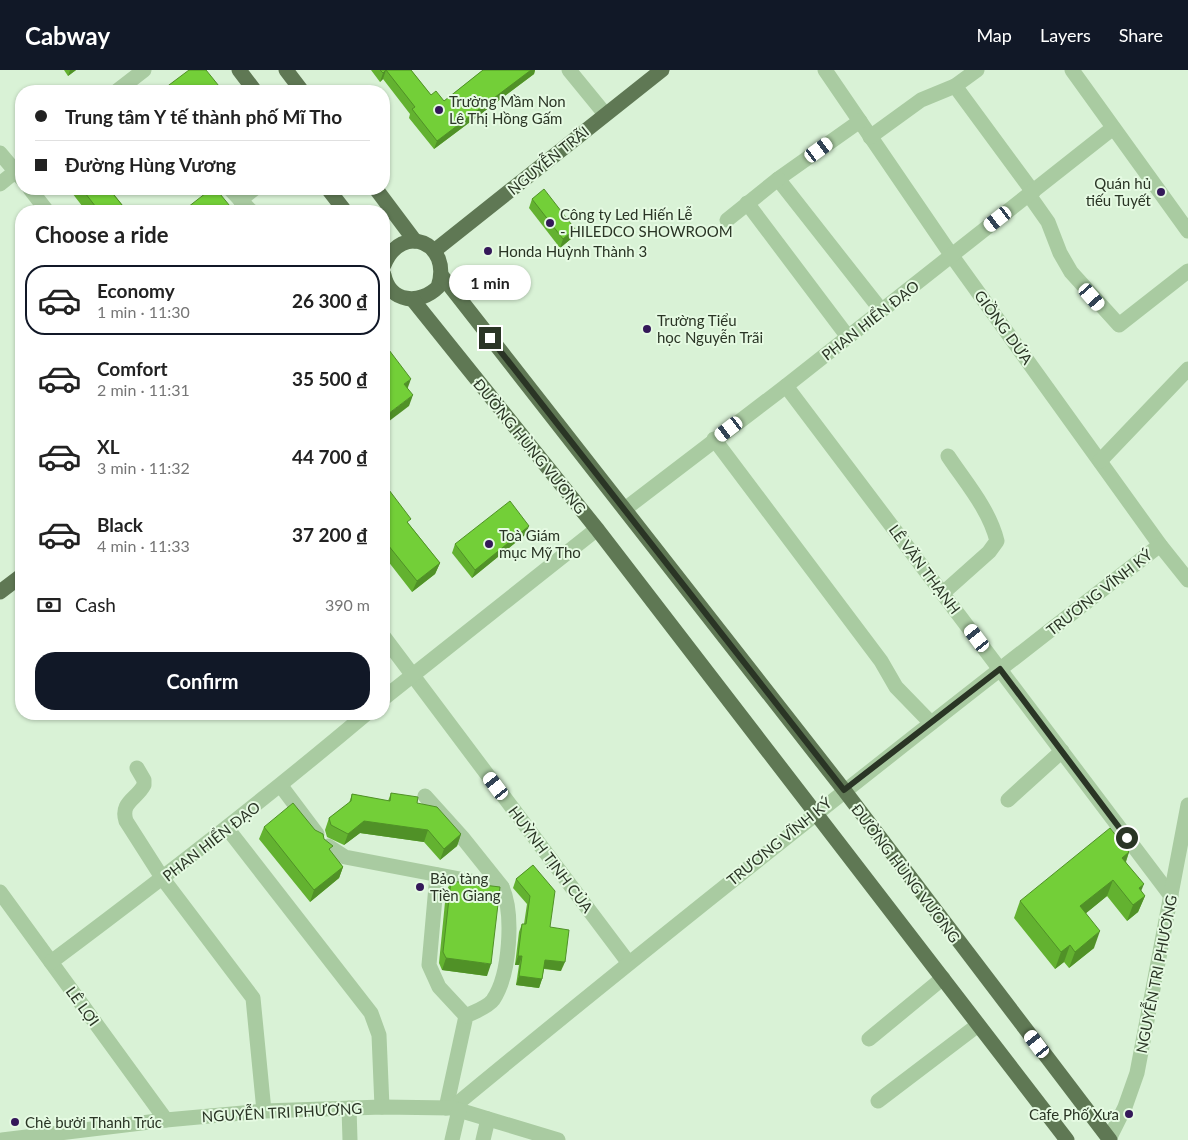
<!DOCTYPE html>
<meta charset="utf-8">
<style>
body{margin:0;font-family:Lato,sans-serif;background:#f2f2f2;color:#222;height:100vh;display:flex;flex-direction:column;font-size:19px;white-space:nowrap}
*{box-sizing:border-box;margin:0}
p{font-size:16px;color:#767676}
.icon{flex:none;width:28px;height:28px;fill:none;stroke:currentColor;stroke-width:2;stroke-linecap:round;stroke-linejoin:round}
.map{position:relative;flex:1;overflow:hidden}
.details{position:absolute;left:15px;top:135px;width:375px;height:515px;display:flex;flex-direction:column;background:#fff;border-radius:20px;box-shadow:0 1px 4px #0004}
.details>*{flex:none}
.guide{position:absolute;left:15px;top:15px;width:375px;height:110px;border-radius:20px;box-shadow:0 1px 4px #0004;display:grid;align-content:center;height:110px;padding:0 20px;background:#fff}
.end{position:absolute;width:22px;height:22px;margin:-11px;border:6px solid #2a3525;background:#fff;box-shadow:0 0 0 2px #fff}
.from{border-radius:50%}
.bubble{position:absolute;height:35px;border-radius:18px;background:#fff;box-shadow:0 1px 4px #0004;font-size:16px;font-weight:700;line-height:35px;text-align:center}
.car{position:absolute;width:15px;height:30px;margin:-15px -8px;border-radius:6px;box-shadow:0 0 4px 1px #0007;background:linear-gradient(#fff 24%,#345 0 40%,#fff 0 76%,#345 0 86%,#fff 0)}
.guide b{display:flex;align-items:center;gap:18px;height:48px;font-size:19px}
.guide b+b{border-top:1px solid #e0e0e0}
.guide i{width:12px;height:12px;background:#222}
ul{padding:0;list-style:none}
li{display:flex;align-items:center;gap:15px;height:70px;margin:0 10px 8px;padding:0 10px;border:2px solid transparent;border-radius:20px}
li div{flex:1}
li b{display:block;font-size:19px}
li em{font-style:normal;font-weight:700}
li.on{border-color:#111827}
li>.icon{width:45px;height:45px;stroke-width:1.5}
h2{padding:0 20px;font-size:22px;line-height:60px}
.pay{display:flex;align-items:center;gap:12px;height:55px;padding:0 20px;font-size:19px}
.pay p{margin-inline-start:auto}
.action{display:flex;gap:10px;margin-top:auto;padding:10px 20px}
.action a{flex:1;height:58px;border-radius:20px;background:#111827;color:#fff;font-size:20px;font-weight:700;line-height:58px;text-align:center}
header{display:flex;align-items:center;gap:30px;box-sizing:border-box;height:70px;padding:0 25px;background:#111827;color:#fff}
header strong{font-size:24px}
nav{display:flex;gap:28px;margin-inline-start:auto;font-size:18px}
.map>svg:first-child{display:block}
</style>
<header>
<strong>Cabway</strong>
<nav><a>Map</a><a>Layers</a><a>Share</a></nav>
</header>
<div class="map">
<svg width="1188" height="1070" viewBox="0 0 1188 1070">
<rect width="100%" height="100%" fill="#d9f2d6"/>
<g fill="none" stroke-linecap="round" stroke-linejoin="round">
<g stroke="#a9cba1" stroke-width="15">
<polyline points="569,0 605,44"/>
<polyline points="825,0 952,186 1160,475 1188,510"/>
<polyline points="1072,0 1188,161"/>
<polyline points="955,16 1033,122"/>
<polyline points="117,21 144,0"/>
<polyline points="860,51 778,109 881,240"/>
<polyline points="870,67 921,30 955,16 977,0"/>
<polyline points="0,83 21,108"/>
<polyline points="0,114 21,97"/>
<polyline points="30,119 47,141"/>
<polyline points="230,119 251,141"/>
<polyline points="1029,125 1048,152 1060,183 1071,202 1119,255 1188,201"/>
<polyline points="240,130 254,119"/>
<polyline points="747,133 848,267"/>
<polyline points="727,150 778,109"/>
<polyline points="786,316 1171,826"/>
<polyline points="714,369 881,591 896,617 931,653"/>
<polyline points="1100,391 1188,299"/>
<polyline points="625,439 786,316 1113,58"/>
<path d="M 943,523 L 989,482 L 997,471 C 989,439 966,413 948,386"/>
<polyline points="384,567 628,892"/>
<polyline points="384,628 597,459"/>
<path d="M 137,698 L 144,710 L 144,715 C 137,729 120,732 126,751 L 163,809 L 253,928 L 264,1041"/>
<polyline points="281,716 317,764"/>
<polyline points="425,726 462,767 502,817"/>
<polyline points="1008,730 1062,681"/>
<polyline points="227,758 371,943 379,965 382,1037"/>
<path d="M 328,776 L 345,787 L 502,817 C 514,844 510,905 493,930 C 488,937 474,942 466,946 L 446,1038"/>
<polyline points="437,805 429,895 439,917 466,946"/>
<polyline points="0,822 166,1050"/>
<path d="M 51,892 C 158,812 264,730 366,644"/>
<polyline points="869,969 943,908"/>
<polyline points="878,1031 978,955"/>
<polyline points="349,1038 350,1070"/>
<path d="M 452,1038 C 684,846 921,660 1160,475"/>
<polyline points="1109,1069 1125,1037 1137,1003 1188,735"/>
<polyline points="2,1070 166,1050 264,1041 382,1037 452,1038 558,1070"/>
<polyline points="452,1070 459,1040"/>
<polyline points="483,1070 488,1049"/>
</g>
<g stroke="#5f7854" stroke-width="15">
<polyline points="239,0 255,21"/>
<polyline points="286,0 302,21"/>
<polyline points="328,119 345,141"/>
<polyline points="376,119 415,171"/>
<polyline points="434,181 662,0"/>
<path d="M 384,195 C 402,151 453,173 438,217 C 420,235 390,233 384,205"/>
<polyline points="442,206 844,720 1110,1070"/>
<polyline points="413,230 597,459 1067,1070"/>
<polyline points="0,522 21,506"/>
</g>
</g>
<g fill="#63b230">
<polygon points="64,0 76,0 68,6"/>
<polygon points="371,0 411,0 431,25 444,31 483,0 535,0 534,4 434,79 409,48 410,44 383,9 380,12"/>
<polygon points="69,119 119,119 113,123 127,141 86,141"/>
<polygon points="532,129 572,168 560,178 529,138"/>
<polygon points="384,418 409,454 440,493 435,504 412,522 384,486"/>
<polygon points="526,464 472,508 452,483 455,474"/>
<polygon points="391,723 417,733 461,764 457,776 440,790 424,772 360,763 344,775 327,767 325,760 329,748 349,733 352,724 388,731"/>
<polygon points="264,757 315,760 324,769 331,782 343,797 339,808 310,832 259,769"/>
<polygon points="1129,782 1126,792 1141,821 1145,826 1138,842 1127,851 1107,826 1086,843 1094,878 1069,898 1064,892 1055,899 1014,848 1020,831"/>
<polygon points="533,795 561,901 544,899 542,909 539,918 516,915 519,895 515,895 519,862 522,854 524,854 527,834 513,818 516,809"/>
<polygon points="451,811 487,906 442,900 439,893 446,822"/>
</g>
<g fill="#509127">
<polygon points="70,0 76,0 68,6"/>
<polygon points="386,0 383,9 380,12 383,3"/>
<polygon points="531,0 535,0 534,4 434,79 437,71"/>
<polygon points="109,119 119,119 105,129"/>
<polygon points="575,159 572,168 560,178 563,169"/>
<polygon points="411,309 407,320 404,314"/>
<polygon points="413,325 409,336 384,355 384,347"/>
<polygon points="529,456 526,464 472,508 475,500"/>
<polygon points="440,493 435,504 412,522 417,511"/>
<polygon points="364,751 428,760 424,772 360,763 344,775 348,764"/>
<polygon points="461,764 457,776 440,790 444,779"/>
<polygon points="1129,782 1123,799 1122,788"/>
<polygon points="343,797 339,808 310,832 314,820"/>
<polygon points="1113,810 1107,826 1074,853 1080,836"/>
<polygon points="1144,814 1137,831 1133,835 1139,818"/>
<polygon points="1145,826 1138,842 1127,851 1133,835"/>
<polygon points="1100,861 1094,878 1069,898 1075,882"/>
<polygon points="1070,875 1064,892 1055,899 1061,882"/>
<polygon points="518,886 522,886 519,895 515,895"/>
<polygon points="446,888 491,894 487,906 442,900"/>
<polygon points="545,890 565,892 561,901 542,898"/>
<polygon points="519,906 542,909 539,918 516,915"/>
</g>
<g fill="#73cf38" stroke="#509127">
<polygon points="189,0 206,0 223,21 161,21"/>
<polygon points="380,0 411,0 431,25 436,21 444,31 483,0 531,0 437,71 412,39 415,37 386,0 383,3"/>
<polygon points="82,119 109,119 127,141 99,141"/>
<polygon points="211,119 216,119 234,141 183,141"/>
<polygon points="544,119 575,159 563,169 532,129"/>
<polygon points="386,276 411,309 404,314 413,325 384,347 384,278"/>
<polygon points="386,416 411,449 407,452 440,493 417,511 384,470 384,418"/>
<polygon points="510,431 529,456 475,500 455,474"/>
<polygon points="391,723 418,727 417,733 437,737 461,764 444,779 428,760 364,751 348,764 331,755 329,748 351,731 352,724 390,731"/>
<polygon points="293,733 315,760 323,764 324,769 333,776 329,779 343,797 314,820 264,757"/>
<polygon points="1110,758 1129,782 1122,788 1144,814 1139,818 1145,826 1133,835 1113,810 1080,836 1100,861 1075,882 1070,875 1061,882 1020,831"/>
<polygon points="533,795 555,821 550,857 569,860 565,892 545,890 542,909 519,906 522,886 518,886 522,854 526,854 530,826 516,809"/>
<polygon points="451,811 500,817 491,894 446,888 443,882"/>
</g>
<g fill="none" stroke-linecap="round" stroke-linejoin="round">
<polyline stroke="#2a3525" stroke-width="6" points="490,268 844,720 1000,599 1127,768"/>
</g>
<g fill="#341859" stroke="#e5fae2" stroke-width="2">
<circle cx="439" cy="40" r="5"/>
<circle cx="1161" cy="122" r="5"/>
<circle cx="550" cy="153" r="5"/>
<circle cx="488" cy="181" r="5"/>
<circle cx="647" cy="259" r="5"/>
<circle cx="489" cy="474" r="5"/>
<circle cx="420" cy="817" r="5"/>
<circle cx="1129" cy="1044" r="5"/>
<circle cx="15" cy="1052" r="5"/>
</g>
<g text-anchor="middle" dominant-baseline="central" stroke-width="4" stroke-linejoin="round" paint-order="stroke">
<g font-size="15" fill="#2a3525" stroke="#e5fae2" text-anchor="start">
<text x="449" y="31">Trường Mầm Non<tspan x="449" dy="17">Lê Thị Hồng Gấm</tspan></text>
<text x="1151" y="113" text-anchor="end">Quán hủ<tspan x="1151" dy="17">tiếu Tuyết</tspan></text>
<text x="560" y="144">Công ty Led Hiến Lễ<tspan x="560" dy="17">- HILEDCO SHOWROOM</tspan></text>
<text x="498" y="181">Honda Huỳnh Thành 3</text>
<text x="657" y="250">Trường Tiểu<tspan x="657" dy="17">học Nguyễn Trãi</tspan></text>
<text x="499" y="465">Toà Giám<tspan x="499" dy="17">mục Mỹ Tho</tspan></text>
<text x="430" y="808">Bảo tàng<tspan x="430" dy="17">Tiền Giang</tspan></text>
<text x="1119" y="1044" text-anchor="end">Cafe Phố Xưa</text>
<text x="25" y="1052">Chè bưởi Thanh Trúc</text>
</g>
<g font-size="15" fill="#2a3525" stroke="#e5fae2">
<text transform="translate(548 90) rotate(-39)">NGUYỄN TRÃI</text>
<text transform="translate(870 250) rotate(-38)">PHAN HIỂN ĐẠO</text>
<text transform="translate(1004 257) rotate(54)">GIỒNG DỨA</text>
<text transform="translate(530 376) rotate(51)">ĐƯỜNG HÙNG VƯƠNG</text>
<text transform="translate(925 499) rotate(53)">LÊ VĂN THẠNH</text>
<text transform="translate(1099 522) rotate(-38)">TRƯƠNG VĨNH KÝ</text>
<text transform="translate(211 771) rotate(-38)">PHAN HIỂN ĐẠO</text>
<text transform="translate(779 771) rotate(-39)">TRƯƠNG VĨNH KÝ</text>
<text transform="translate(551 789) rotate(53)">HUỲNH TỊNH CỦA</text>
<text transform="translate(906 803) rotate(53)">ĐƯỜNG HÙNG VƯƠNG</text>
<text transform="translate(1156 904) rotate(-79)">NGUYỄN TRI PHƯƠNG</text>
<text transform="translate(83 936) rotate(54)">LÊ LỢI</text>
<text transform="translate(282 1042) rotate(-3)">NGUYỄN TRI PHƯƠNG</text>
</g>
</g>
</svg>
<i class="end from" style="left:1127px;top:768px"></i>
<i class="end" style="left:490px;top:268px"></i>
<div class="bubble" style="left:449px;top:195px;width:82px">1 min</div>
<i class="car" style="left:819px;top:80px;rotate:54deg"></i>
<i class="car" style="left:998px;top:149px;rotate:232deg"></i>
<i class="car" style="left:1092px;top:227px;rotate:139deg"></i>
<i class="car" style="left:729px;top:359px;rotate:233deg"></i>
<i class="car" style="left:977px;top:568px;rotate:323deg"></i>
<i class="car" style="left:496px;top:716px;rotate:323deg"></i>
<i class="car" style="left:1037px;top:974px;rotate:323deg"></i>
<div class="guide">
<b><i class="from"></i>Trung tâm Y tế thành phố Mĩ Tho</b>
<b><i></i>Đường Hùng Vương</b>
</div>
<section class="details">
<h2>Choose a ride</h2>
<ul>
<li class="on"><svg class="icon" aria-label="car" viewBox="0 0 24 24"><path d="M5 17H2v-5l4-1 3-4h7l3 4 3 1v5h-3M9 17h6M6 11h13"/><circle cx="7" cy="17" r="2"/><circle cx="17" cy="17" r="2"/></svg><div><b>Economy</b><p>1 min · 11:30</p></div><em>26 300 ₫</em></li>
<li><svg class="icon" aria-label="car" viewBox="0 0 24 24"><path d="M5 17H2v-5l4-1 3-4h7l3 4 3 1v5h-3M9 17h6M6 11h13"/><circle cx="7" cy="17" r="2"/><circle cx="17" cy="17" r="2"/></svg><div><b>Comfort</b><p>2 min · 11:31</p></div><em>35 500 ₫</em></li>
<li><svg class="icon" aria-label="car" viewBox="0 0 24 24"><path d="M5 17H2v-5l4-1 3-4h7l3 4 3 1v5h-3M9 17h6M6 11h13"/><circle cx="7" cy="17" r="2"/><circle cx="17" cy="17" r="2"/></svg><div><b>XL</b><p>3 min · 11:32</p></div><em>44 700 ₫</em></li>
<li><svg class="icon" aria-label="car" viewBox="0 0 24 24"><path d="M5 17H2v-5l4-1 3-4h7l3 4 3 1v5h-3M9 17h6M6 11h13"/><circle cx="7" cy="17" r="2"/><circle cx="17" cy="17" r="2"/></svg><div><b>Black</b><p>4 min · 11:33</p></div><em>37 200 ₫</em></li>
</ul>
<div class="pay"><svg class="icon" aria-label="cash" viewBox="0 0 24 24"><path d="M3 7h18v10H3z"/><circle cx="12" cy="12" r="2"/></svg>Cash<p>390 m</p></div>
<div class="action"><a>Confirm</a></div>
</section>
</div>
